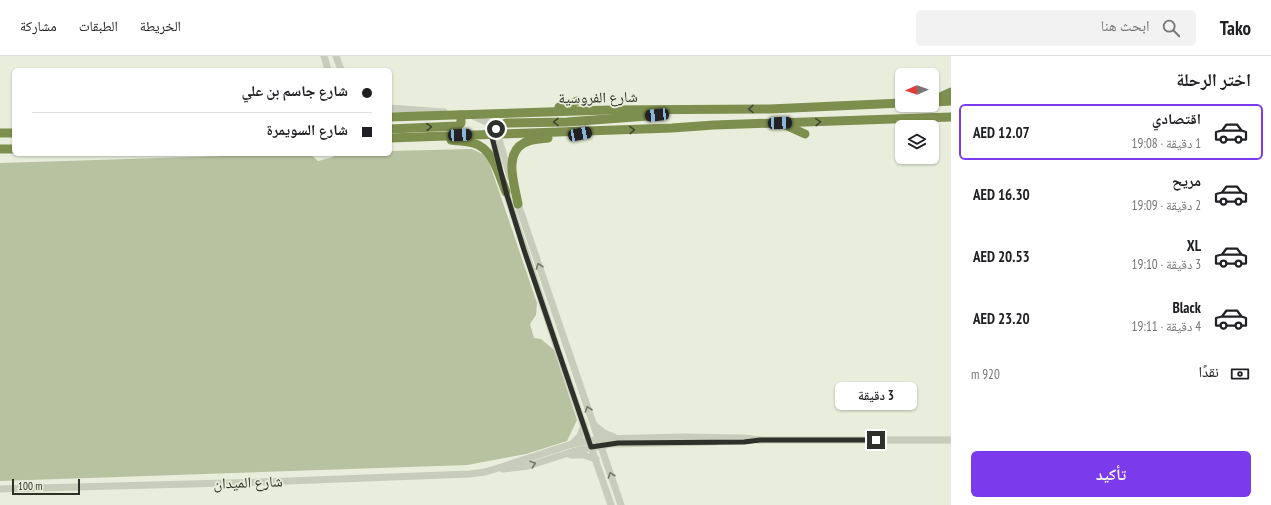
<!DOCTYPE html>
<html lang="ar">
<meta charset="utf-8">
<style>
body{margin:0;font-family:"PT Sans Narrow","Noto Naskh Arabic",sans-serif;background:#f2f2f2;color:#202124;direction:rtl;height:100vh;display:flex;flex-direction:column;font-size:15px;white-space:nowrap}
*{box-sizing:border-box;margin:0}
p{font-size:13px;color:#757577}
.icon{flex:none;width:22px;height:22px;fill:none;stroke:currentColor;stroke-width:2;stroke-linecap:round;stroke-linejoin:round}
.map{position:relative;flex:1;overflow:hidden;direction:ltr}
.drawer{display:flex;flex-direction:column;background:#fff;width:320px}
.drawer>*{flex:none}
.guide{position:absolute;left:12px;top:12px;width:380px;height:88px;border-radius:6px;box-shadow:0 1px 3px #0004;direction:rtl;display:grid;align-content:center;height:88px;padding:0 20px;background:#fff}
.needle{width:26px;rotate:268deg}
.tools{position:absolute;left:895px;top:12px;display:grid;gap:8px}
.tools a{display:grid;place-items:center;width:44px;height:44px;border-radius:6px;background:#fff;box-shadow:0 1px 3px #0004;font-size:20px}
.scale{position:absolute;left:12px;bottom:10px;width:68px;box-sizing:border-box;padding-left:4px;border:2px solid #2e3129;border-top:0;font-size:11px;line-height:14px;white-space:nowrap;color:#2e3129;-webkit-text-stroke:3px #e8eedb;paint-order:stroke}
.end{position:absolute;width:18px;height:18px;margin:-9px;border:5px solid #2e3129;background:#fff;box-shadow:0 0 0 2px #fff}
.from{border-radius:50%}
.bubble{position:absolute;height:28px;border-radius:6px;background:#fff;box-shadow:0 1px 3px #0004;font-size:13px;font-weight:600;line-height:28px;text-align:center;direction:rtl}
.car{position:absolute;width:12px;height:24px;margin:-12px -6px;border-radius:5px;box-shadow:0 0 3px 1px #0007;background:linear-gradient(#222 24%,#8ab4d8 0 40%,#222 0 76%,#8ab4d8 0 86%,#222 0)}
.guide b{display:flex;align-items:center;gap:14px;height:38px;font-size:15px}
.guide b+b{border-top:1px solid #e0e0e0}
.guide i{width:10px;height:10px;background:#202124}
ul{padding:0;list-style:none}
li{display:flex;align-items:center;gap:12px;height:56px;margin:0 8px 6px;padding:0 12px;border:2px solid transparent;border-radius:6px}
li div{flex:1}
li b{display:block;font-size:15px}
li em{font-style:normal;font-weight:600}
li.active{border-color:#7c3aed}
li>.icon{width:36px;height:36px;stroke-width:1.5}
h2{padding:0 20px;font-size:18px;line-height:48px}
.pay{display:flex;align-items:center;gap:10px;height:44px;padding:0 20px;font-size:15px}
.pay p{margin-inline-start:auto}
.primary-button{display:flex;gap:8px;margin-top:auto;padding:8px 20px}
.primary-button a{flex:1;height:46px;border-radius:6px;background:#7c3aed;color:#fff;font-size:16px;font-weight:600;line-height:46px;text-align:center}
header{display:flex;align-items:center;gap:24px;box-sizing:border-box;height:56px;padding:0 20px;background:#fff;border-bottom:1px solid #e0e0e0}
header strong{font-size:19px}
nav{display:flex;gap:22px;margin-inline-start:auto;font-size:14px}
.search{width:280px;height:36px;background:#f2f2f2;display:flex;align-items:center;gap:10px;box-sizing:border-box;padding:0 14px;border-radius:6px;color:#757577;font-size:15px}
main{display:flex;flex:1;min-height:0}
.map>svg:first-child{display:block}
</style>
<header>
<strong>Tako</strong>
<div class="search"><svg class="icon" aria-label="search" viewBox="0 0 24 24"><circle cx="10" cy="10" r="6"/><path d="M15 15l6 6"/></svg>ابحث هنا</div>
<nav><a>الخريطة</a><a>الطبقات</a><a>مشاركة</a></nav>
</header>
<main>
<section class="drawer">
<h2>اختر الرحلة</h2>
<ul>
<li class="active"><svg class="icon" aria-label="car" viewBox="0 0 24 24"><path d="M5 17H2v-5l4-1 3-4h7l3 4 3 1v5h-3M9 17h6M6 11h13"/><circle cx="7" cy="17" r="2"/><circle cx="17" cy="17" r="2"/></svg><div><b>اقتصادي</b><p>1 دقيقة · 19:08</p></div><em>AED 12.07</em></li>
<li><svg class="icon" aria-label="car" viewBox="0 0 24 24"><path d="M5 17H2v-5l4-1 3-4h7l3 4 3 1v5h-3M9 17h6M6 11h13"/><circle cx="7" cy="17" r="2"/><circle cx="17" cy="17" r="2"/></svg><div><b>مريح</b><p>2 دقيقة · 19:09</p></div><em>AED 16.30</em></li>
<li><svg class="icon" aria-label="car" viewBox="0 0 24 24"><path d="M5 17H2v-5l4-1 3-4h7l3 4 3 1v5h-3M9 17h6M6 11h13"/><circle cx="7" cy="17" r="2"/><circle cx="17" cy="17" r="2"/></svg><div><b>XL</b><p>3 دقيقة · 19:10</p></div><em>AED 20.53</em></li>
<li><svg class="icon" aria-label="car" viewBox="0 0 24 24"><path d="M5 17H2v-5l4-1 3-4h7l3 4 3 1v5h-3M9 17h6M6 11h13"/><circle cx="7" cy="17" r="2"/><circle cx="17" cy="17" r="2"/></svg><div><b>Black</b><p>4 دقيقة · 19:11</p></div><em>AED 23.20</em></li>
</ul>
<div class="pay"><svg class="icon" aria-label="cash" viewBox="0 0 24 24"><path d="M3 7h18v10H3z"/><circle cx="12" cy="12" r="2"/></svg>نقدًا<p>920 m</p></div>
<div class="primary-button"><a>تأكيد</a></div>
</section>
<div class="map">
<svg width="951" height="449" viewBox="0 0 951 449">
<rect width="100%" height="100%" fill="#e8eedb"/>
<polygon fill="#b7c2a1" points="472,93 487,100 537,247 536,259 530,268 534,282 541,283 554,294 577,364 567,385 526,398 467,409 0,425 0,107 284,98 310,98 318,105 333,101 335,98 390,98 390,95"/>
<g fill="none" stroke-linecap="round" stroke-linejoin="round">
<g stroke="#c7ccbb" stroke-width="7">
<polyline points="324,0 328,14"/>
<polyline points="336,0 341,14"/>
<polyline points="390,52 444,56"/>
<polyline points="473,60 491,68 496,73 510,121"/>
<polyline points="492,78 499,111"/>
<polyline points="505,133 559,298 611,449"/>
<polyline points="517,145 621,449"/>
<polyline points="594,369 604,377 614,381"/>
<polyline points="757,384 951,384"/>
<polyline points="572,388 580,380 584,369"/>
<polyline points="571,399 583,399 596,403"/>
<polyline points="503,413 528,410 575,395 611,388 715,386"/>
<polyline points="0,433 262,426 470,418 485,416 495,413 572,388 599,383 684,381 744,382 760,384"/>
</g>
<g stroke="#7d8f4e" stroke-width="9">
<polyline points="932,42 940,41 951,36"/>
<polyline points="934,46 951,45"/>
<polyline points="559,51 570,49 577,45"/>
<polyline points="390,61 609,54 770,53 902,47"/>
<polyline points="783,68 805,78"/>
<polyline points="914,71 928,63"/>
<polyline points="390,73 458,70 461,67 461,59"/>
<polyline points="0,77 14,77"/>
<polyline points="492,78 498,71 506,67 567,66 661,59"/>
<polyline points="390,82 672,72 714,69 951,61"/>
<path d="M 451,84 C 458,85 466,85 473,87 C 493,92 499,119 506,136"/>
<polyline points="0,93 14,93"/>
<path d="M 518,148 C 515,130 503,98 524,87 C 531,83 540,83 548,82"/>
</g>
</g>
<defs><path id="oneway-chevron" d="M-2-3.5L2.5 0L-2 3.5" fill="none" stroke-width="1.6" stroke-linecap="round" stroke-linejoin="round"/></defs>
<g stroke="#424832">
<use href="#oneway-chevron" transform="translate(751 53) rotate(179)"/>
<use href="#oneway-chevron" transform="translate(556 66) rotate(179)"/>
<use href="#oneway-chevron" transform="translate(818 66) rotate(-2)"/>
<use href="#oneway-chevron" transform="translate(429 71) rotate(-2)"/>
<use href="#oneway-chevron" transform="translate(632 74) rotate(-2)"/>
</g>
<g stroke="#73776b">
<use href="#oneway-chevron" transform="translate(539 210) rotate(-109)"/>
<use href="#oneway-chevron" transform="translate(588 353) rotate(-109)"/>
<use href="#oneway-chevron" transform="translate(533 408) rotate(-18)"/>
<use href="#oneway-chevron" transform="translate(611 419) rotate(-109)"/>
</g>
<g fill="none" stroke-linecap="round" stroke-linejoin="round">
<polyline stroke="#2e3129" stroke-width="5" points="496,73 492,77 492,81 506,136 524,194 591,391 618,387 744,386 760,384 876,384"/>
</g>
<g text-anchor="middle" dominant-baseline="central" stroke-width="3.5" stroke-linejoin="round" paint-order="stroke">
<g font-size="15" fill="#2e3129" stroke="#e8eedb">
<text transform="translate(598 41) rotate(-1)">شارع الفروسية</text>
<text transform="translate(248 426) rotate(-2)">شارع الميدان</text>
</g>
</g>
</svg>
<div class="tools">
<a><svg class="needle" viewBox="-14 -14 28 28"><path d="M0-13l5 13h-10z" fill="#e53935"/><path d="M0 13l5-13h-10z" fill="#757577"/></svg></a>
<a><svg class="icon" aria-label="layers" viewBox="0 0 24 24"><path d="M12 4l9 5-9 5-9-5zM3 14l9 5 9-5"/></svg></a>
</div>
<div class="scale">100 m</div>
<i class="end from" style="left:496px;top:73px"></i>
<i class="end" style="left:876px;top:384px"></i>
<div class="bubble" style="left:835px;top:326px;width:82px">3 دقيقة</div>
<i class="car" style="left:657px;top:59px;rotate:264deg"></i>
<i class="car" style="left:780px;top:67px;rotate:88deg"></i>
<i class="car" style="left:580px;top:78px;rotate:79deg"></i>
<i class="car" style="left:460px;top:79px;rotate:87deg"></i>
<div class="guide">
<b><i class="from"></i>شارع جاسم بن علي</b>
<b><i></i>شارع السويمرة</b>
</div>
</div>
</main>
